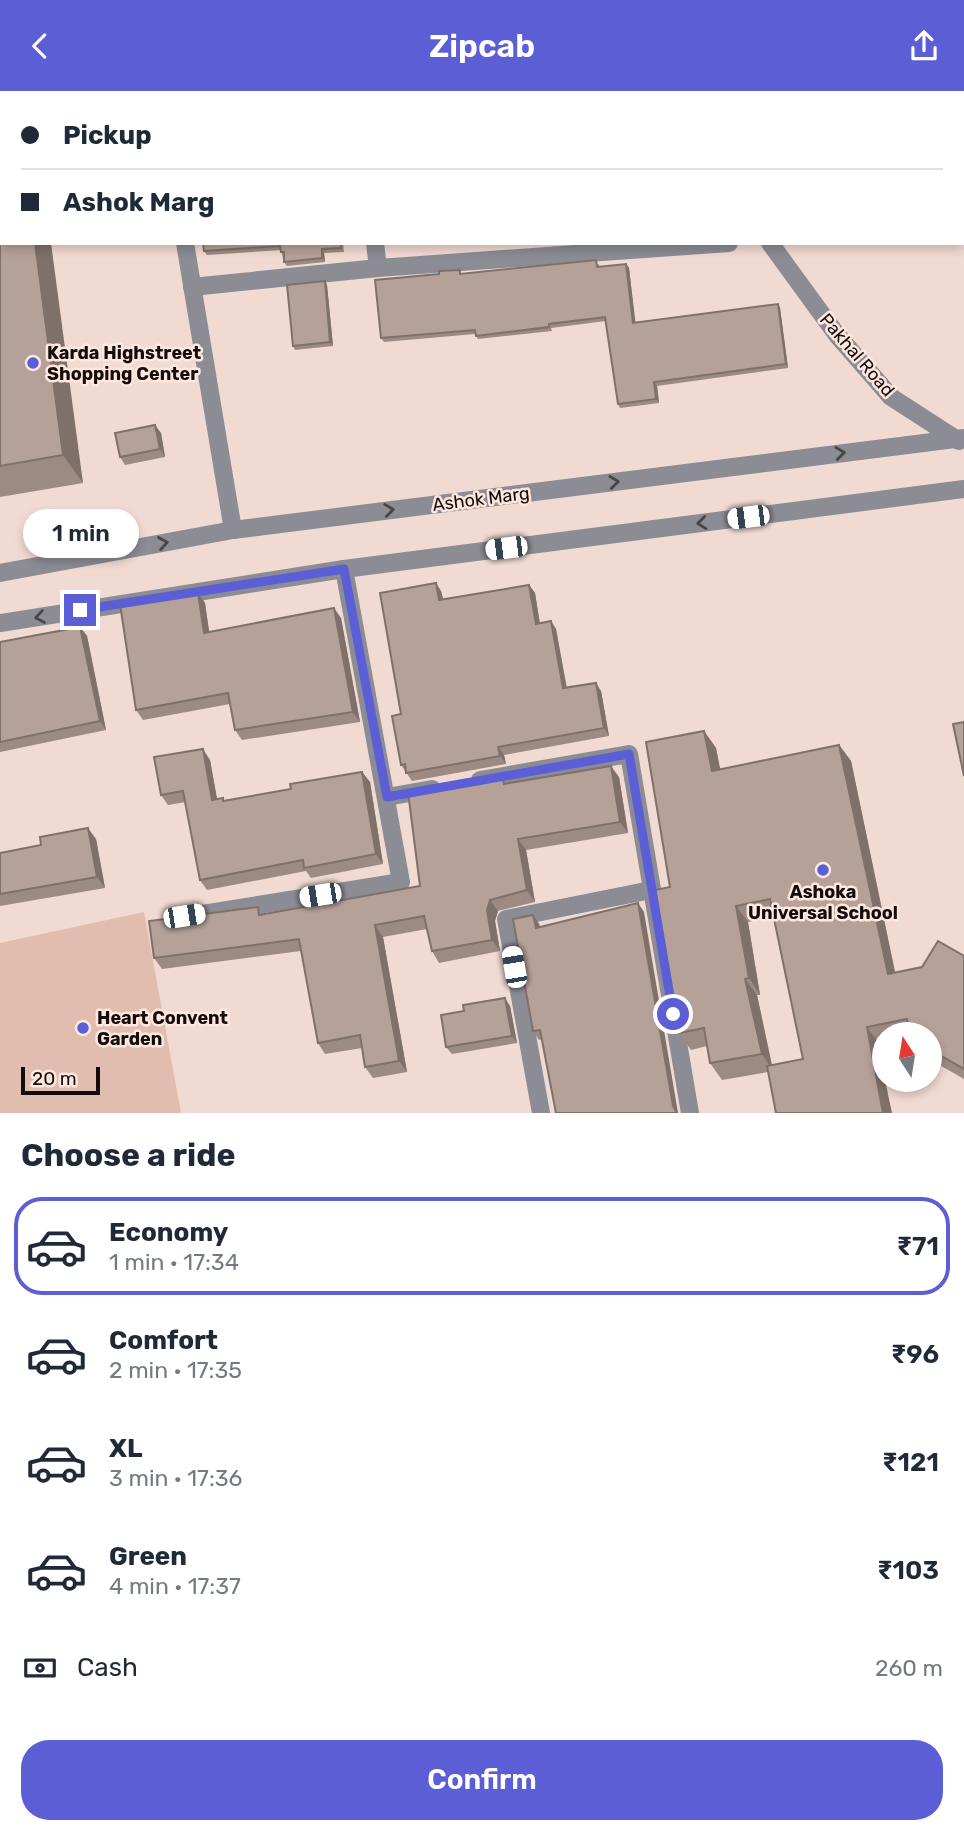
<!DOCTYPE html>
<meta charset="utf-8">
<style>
body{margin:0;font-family:Rubik,sans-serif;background:#f6f6f7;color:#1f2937;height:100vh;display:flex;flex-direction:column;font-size:26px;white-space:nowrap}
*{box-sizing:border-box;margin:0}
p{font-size:23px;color:#747a83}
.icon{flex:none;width:38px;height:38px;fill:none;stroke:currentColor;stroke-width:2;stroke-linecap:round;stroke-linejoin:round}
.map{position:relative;height:1022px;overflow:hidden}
.details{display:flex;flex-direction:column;background:#fff;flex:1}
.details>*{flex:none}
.top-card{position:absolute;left:0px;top:0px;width:964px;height:154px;box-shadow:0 4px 10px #0003;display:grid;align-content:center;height:154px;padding:0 21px;background:#fff}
.needle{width:46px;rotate:348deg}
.controls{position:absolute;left:872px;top:931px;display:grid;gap:14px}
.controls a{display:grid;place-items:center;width:70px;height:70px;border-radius:50%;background:#fff;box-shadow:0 4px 10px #0003;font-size:35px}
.scale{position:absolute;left:21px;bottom:18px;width:79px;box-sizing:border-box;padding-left:7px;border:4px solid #130c09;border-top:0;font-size:19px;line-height:24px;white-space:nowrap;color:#130c09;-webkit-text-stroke:5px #fee7de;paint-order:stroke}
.end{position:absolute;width:32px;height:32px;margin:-16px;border:9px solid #5c5ed6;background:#fff;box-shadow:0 0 0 4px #fff}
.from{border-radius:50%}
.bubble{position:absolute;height:49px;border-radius:24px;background:#fff;box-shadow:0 4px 10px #0003;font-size:23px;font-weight:600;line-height:49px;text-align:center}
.car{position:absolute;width:21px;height:42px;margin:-21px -10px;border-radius:9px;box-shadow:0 0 5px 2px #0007;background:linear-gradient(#fff 24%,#345 0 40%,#fff 0 76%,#345 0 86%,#fff 0)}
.top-card b{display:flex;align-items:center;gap:24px;height:66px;font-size:26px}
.top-card b+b{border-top:2px solid #e0e1e3}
.top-card i{width:18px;height:18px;background:#1f2937}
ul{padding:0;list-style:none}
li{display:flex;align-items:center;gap:21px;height:98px;margin:0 14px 10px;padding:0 7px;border:4px solid transparent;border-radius:28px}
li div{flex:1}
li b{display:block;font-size:26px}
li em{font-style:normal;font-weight:600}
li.selected{border-color:#5c5ed6}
li>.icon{width:63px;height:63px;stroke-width:1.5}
h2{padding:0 21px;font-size:32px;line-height:84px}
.pay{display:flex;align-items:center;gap:18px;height:77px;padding:0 21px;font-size:26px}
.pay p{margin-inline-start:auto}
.button{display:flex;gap:14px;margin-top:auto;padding:14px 21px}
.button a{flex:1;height:80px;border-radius:28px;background:#5c5ed6;color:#fff;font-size:28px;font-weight:600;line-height:80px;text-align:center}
header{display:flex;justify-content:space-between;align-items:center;height:91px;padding:0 21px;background:#5c5ed6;color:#fff;font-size:32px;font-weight:600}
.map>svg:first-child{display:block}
</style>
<header><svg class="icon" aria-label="back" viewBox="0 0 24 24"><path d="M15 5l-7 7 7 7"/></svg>Zipcab<svg class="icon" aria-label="share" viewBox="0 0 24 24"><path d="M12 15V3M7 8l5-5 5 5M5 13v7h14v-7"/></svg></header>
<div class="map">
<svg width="964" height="1022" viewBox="0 0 964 1022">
<rect width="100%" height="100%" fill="#f1dad1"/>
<polygon fill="#e1bdaf" points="144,821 181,1022 0,1022 0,852"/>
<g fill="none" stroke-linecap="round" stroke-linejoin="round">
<g stroke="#8b8c94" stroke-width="18">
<polyline points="159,0 160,2"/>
<polyline points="353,0 354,2"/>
<polyline points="694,2 701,0"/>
<polyline points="185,152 233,439"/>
<polyline points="375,152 378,177 729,152"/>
<polyline points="192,196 378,177"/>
<polyline points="480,689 629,663 690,1022"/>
<polyline points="387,706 432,698"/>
<polyline points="184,826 401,791 344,478"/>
<polyline points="541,1022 506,828 651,799"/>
</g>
<g stroke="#8b8c94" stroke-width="18">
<polyline points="658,0 660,2"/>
<polyline points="770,152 837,244 891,306 959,350"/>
<polyline points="0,482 233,439 964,347"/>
<polyline points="0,532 344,478 964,398"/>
</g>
</g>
<g fill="#9d8a83" fill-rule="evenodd">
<polygon points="0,86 83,392 0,406"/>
<polygon points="343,152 344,161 324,162 325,171 287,175 284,171 281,159 207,164 204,160"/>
<polygon points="599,173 599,176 626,173 629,177 635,231 778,213 780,217 788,277 657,295 659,312 620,317 618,313 606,230 551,237 552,240 478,248 475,243 384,251 381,247"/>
<polygon points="327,194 333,255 295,259 293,255"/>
<polygon points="161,342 165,366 125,374 120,366"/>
<polygon points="529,494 535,502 540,532 556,538 567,597 601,600 609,645 504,664 506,673 412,690 401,674 401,623 441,500 443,508"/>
<polygon points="198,502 205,512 209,541 341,527 360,631 242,649 235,639 230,613 143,629 136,619"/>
<polygon points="80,536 87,545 106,639 0,661 0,551"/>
<path d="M 704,640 L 716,657 L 720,679 L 839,654 L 851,670 L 895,882 L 922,876 L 964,865 L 964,988 L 929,968 L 929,943 L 884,943 L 884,952 L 879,953 L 884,980 L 884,989 L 768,981 L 722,989 L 710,972 L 707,955 L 691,959 L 679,942 L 670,796 ZM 773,826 L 803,968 L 772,974 L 757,904 L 760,904 L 748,831 Z"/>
<polygon points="210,669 217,708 225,710 291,698 362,681 370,691 383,773 311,787 306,780 207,799 200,789 186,711 168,714 161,704"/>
<polygon points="502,684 507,692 619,686 628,742 526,759 535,811 498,820 495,830 500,860 439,872 432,860 427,838 383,846 407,981 373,987 365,976 362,957 325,963 318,952 301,860 162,878 154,867 258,816 263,823 420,795"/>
<polygon points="96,748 105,797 0,815 0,762"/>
<polygon points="644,821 542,948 539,949 533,940 533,824 539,833 540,836"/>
<polygon points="510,915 517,952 452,963 446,956"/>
</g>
<g fill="#7f716a">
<polygon points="0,0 1,0 2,6 2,16 0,13"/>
<polygon points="35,152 51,152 83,392 63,364"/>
<polygon points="322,158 324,162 325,171 322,167"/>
<polygon points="626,173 629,177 636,236 633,232"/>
<polygon points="325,190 327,194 333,255 330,251"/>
<polygon points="778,213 780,217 788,277 786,273"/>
<polygon points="654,291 657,295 659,312 656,308"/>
<polygon points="155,334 161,342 165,366 160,358"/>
<polygon points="436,492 441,500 445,517 439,509"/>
<polygon points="529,494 535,502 541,541 536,533"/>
<polygon points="198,502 205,512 211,553 204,542"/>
<polygon points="334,517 341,527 360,631 353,621"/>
<polygon points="551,530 556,538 568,606 563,597"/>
<polygon points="80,536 87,545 106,639 100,630"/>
<polygon points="596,592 601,600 609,645 604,637"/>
<polygon points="704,640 716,657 724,697 712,680"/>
<polygon points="839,654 851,670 899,900 888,883"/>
<polygon points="498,656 504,664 506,673 500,665"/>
<polygon points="203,658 210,669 219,719 212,709"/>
<polygon points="611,675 619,686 628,742 620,731"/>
<polygon points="362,681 370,691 383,773 376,763"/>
<polygon points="88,737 96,748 105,797 97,786"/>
<polygon points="518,748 526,759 535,811 527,799"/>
<polygon points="490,809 498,820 495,830 500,860 492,849 487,819"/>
<polygon points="638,812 644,821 678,1022 677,1022 673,1015"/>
<polygon points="736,815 748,831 760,904 749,887"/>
<polygon points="533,824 539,833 542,846 536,837"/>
<polygon points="375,834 383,846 407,981 399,970"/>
<polygon points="745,888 757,904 773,980 762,963"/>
<polygon points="505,907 510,915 517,952 512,945"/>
<polygon points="867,936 879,953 884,980 884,989 885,989 892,1022 883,1022"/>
</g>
<g fill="#b6a198" stroke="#7f716a" stroke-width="2">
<polygon points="70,0 144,0 144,2 71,2"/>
<polygon points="2,84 2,152 35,152 63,364 0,375 0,86"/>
<polygon points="203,152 341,152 341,157 322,158 322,167 284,171 284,161 281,161 280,155 204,160"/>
<polygon points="596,169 597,176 626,173 633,232 778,213 786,273 654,291 656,308 618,313 605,226 549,233 549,236 476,245 475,239 381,247 375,189 439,183 439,180 460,179 460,183"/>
<polygon points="325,190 330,251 293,255 287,194"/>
<polygon points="155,334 160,358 120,366 115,342"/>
<polygon points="436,492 439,509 529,494 536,533 551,530 563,597 596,592 604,637 498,656 500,665 406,682 405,673 401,674 392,625 401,623 380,502"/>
<polygon points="198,502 204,542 334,517 353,621 235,639 228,602 136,619 120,513"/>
<polygon points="80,536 100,630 0,651 0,551"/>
<polygon points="964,631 964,685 953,633"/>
<polygon points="704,640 712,680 839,654 888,883 922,876 938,850 964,865 964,978 929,958 929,943 910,943 907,928 867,936 883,1022 776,1022 767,975 803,968 770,808 736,815 749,887 745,888 762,963 710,972 704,937 679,942 655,799 670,796 646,651"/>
<polygon points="203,658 212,709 223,707 223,710 291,698 290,693 362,681 376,763 304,777 303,769 200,789 183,700 161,704 154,666"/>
<polygon points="611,675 620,731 518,748 527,799 490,809 487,819 492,849 432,860 424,825 375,834 399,970 365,976 360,944 318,952 299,848 154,867 149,830 258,816 259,824 420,795 408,701 502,684 504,693"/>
<polygon points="88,737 97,786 0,803 0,762 41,754 40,746"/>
<polygon points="638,812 673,1015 677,1022 556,1022 540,939 533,940 513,828 533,824 536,837"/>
<polygon points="505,907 512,945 446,956 441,924 464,920 463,914"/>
</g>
<defs><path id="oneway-chevron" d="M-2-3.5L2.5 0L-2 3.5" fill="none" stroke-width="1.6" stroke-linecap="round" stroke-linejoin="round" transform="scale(1.75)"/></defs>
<g stroke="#494648">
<use href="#oneway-chevron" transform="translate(840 362) rotate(-7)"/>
<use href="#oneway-chevron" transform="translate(614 391) rotate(-7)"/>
<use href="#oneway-chevron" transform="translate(389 419) rotate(-7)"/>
<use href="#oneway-chevron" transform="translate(702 432) rotate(173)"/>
<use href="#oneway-chevron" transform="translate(163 452) rotate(-10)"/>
<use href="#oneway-chevron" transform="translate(40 526) rotate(171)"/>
</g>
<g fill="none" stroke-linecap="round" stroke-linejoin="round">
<polyline stroke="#5c5ed6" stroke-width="9" points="80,519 344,478 387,706 629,663 673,923"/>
</g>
<g fill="#5c5ed6" stroke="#fee7de" stroke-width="2.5">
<circle cx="33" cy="272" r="7"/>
<circle cx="823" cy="779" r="7"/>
<circle cx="83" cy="937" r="7"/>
</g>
<g text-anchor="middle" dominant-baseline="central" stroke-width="5" stroke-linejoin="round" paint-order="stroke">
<g font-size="18" font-weight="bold" fill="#130c09" stroke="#fee7de" text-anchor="start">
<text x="47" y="262">Karda Highstreet<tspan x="47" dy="21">Shopping Center</tspan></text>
<text x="823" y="801" text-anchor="middle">Ashoka<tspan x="823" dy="21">Universal School</tspan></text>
<text x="97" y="927">Heart Convent<tspan x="97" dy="21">Garden</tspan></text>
</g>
<g font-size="18" fill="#130c09" stroke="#fee7de">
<text transform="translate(857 264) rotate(49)">Pakhal Road</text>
<text transform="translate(481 408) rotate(-7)">Ashok Marg</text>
</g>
</g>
</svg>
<div class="controls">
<a><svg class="needle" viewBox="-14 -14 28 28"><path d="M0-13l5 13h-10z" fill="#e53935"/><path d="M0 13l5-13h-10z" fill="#747a83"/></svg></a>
</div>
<div class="scale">20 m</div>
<i class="end from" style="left:673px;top:923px"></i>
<i class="end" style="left:80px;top:519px"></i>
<div class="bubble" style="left:23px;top:418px;width:116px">1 min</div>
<i class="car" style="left:748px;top:426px;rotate:263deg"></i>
<i class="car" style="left:506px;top:457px;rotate:263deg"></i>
<i class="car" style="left:320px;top:804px;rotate:261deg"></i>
<i class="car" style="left:184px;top:825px;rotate:81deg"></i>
<i class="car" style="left:514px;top:876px;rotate:350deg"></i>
<div class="top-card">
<b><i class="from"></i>Pickup</b>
<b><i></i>Ashok Marg</b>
</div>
</div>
<section class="details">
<h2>Choose a ride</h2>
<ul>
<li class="selected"><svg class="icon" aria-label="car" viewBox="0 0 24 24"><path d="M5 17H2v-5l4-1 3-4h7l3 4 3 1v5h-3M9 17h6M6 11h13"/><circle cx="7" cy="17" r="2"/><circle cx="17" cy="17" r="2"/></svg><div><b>Economy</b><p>1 min · 17:34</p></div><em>₹71</em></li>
<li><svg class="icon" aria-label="car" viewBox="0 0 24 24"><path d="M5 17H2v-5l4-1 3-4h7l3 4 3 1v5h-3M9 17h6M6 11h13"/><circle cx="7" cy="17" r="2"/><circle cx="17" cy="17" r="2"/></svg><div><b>Comfort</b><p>2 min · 17:35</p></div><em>₹96</em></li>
<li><svg class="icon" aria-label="car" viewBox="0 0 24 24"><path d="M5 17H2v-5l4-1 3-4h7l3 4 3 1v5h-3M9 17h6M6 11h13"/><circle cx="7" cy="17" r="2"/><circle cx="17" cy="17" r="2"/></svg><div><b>XL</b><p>3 min · 17:36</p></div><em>₹121</em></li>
<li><svg class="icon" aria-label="car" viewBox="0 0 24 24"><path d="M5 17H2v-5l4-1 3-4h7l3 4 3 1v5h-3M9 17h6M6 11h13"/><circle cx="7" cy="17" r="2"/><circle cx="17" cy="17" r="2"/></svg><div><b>Green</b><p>4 min · 17:37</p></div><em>₹103</em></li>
</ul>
<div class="pay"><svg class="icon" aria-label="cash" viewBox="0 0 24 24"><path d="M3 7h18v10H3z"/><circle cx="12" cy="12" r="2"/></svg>Cash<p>260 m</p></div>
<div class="button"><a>Confirm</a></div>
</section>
